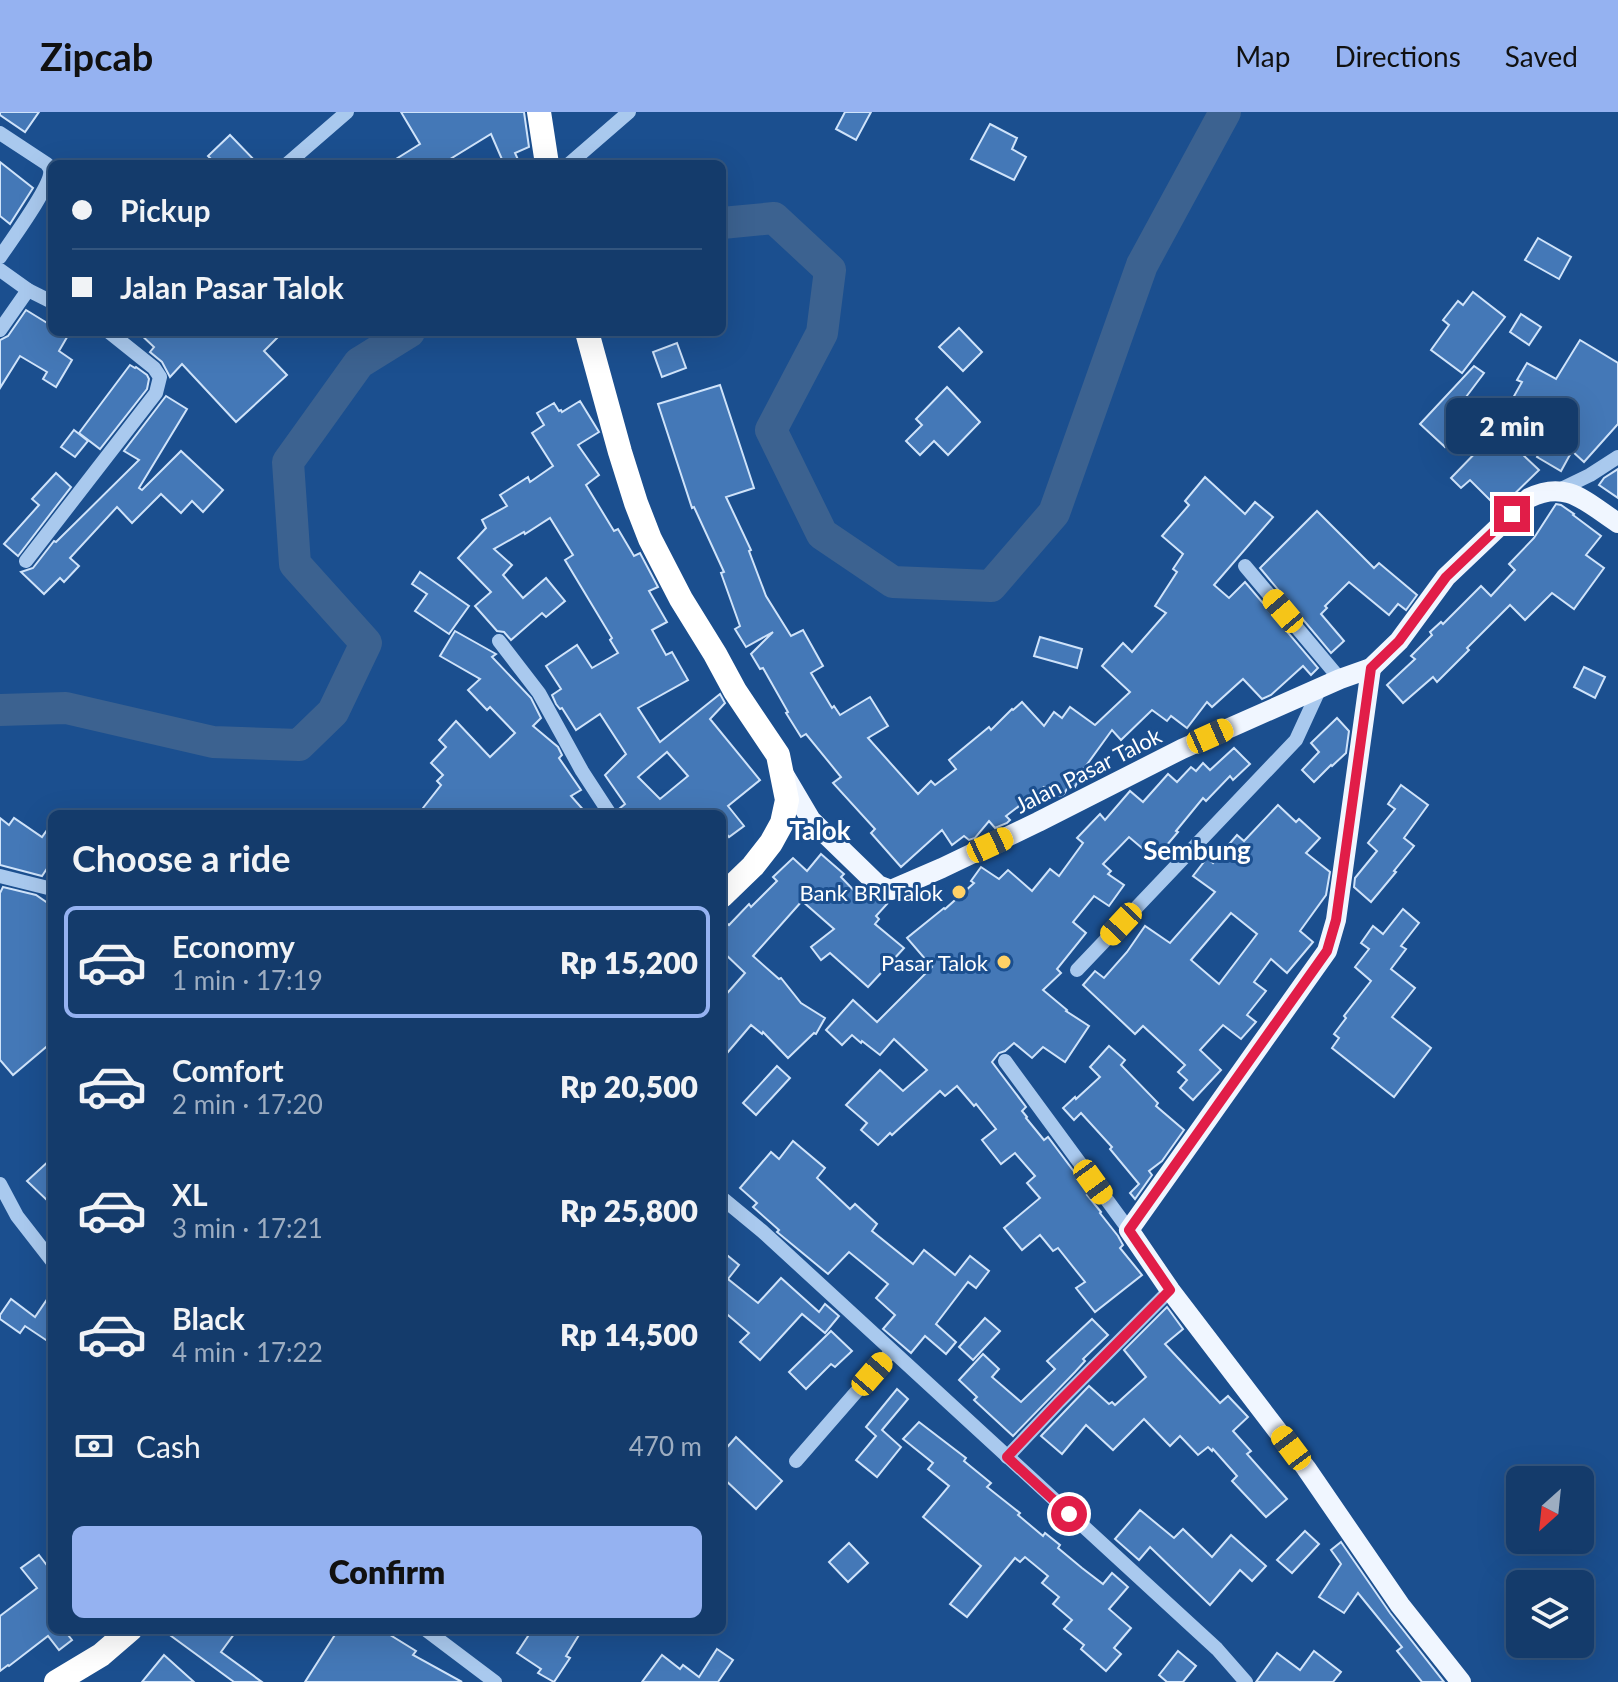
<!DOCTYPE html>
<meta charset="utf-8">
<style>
body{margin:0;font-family:Lato,sans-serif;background:#214673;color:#f1f3f6;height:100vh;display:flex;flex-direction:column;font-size:30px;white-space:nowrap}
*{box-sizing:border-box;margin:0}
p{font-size:26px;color:#9dadc1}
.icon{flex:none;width:44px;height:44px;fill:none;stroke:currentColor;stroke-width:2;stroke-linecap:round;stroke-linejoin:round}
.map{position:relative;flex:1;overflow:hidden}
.details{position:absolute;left:48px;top:698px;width:678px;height:824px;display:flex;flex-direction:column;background:#143b6b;border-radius:12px;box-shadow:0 8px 32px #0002,0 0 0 2px #33557e}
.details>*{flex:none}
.hud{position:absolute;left:48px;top:48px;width:678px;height:176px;border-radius:12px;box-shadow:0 8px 32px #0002,0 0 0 2px #33557e;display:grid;align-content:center;height:176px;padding:0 24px;background:#143b6b}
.needle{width:52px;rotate:207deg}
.fabs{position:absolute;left:1506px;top:1354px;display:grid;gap:16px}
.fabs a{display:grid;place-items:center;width:88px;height:88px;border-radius:12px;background:#143b6b;box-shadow:0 8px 32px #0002,0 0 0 2px #33557e;font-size:40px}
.end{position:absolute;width:36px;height:36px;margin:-18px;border:10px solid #e11d48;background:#fff;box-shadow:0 0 0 4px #fff}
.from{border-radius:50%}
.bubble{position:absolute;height:56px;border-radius:12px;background:#143b6b;box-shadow:0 8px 32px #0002,0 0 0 2px #33557e;font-size:26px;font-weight:800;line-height:56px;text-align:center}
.car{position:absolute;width:24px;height:48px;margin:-24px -12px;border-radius:10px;box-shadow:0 0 6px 2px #0007;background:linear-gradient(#f5c518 24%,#345 0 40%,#f5c518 0 76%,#345 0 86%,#f5c518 0)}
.hud b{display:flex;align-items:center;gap:28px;height:76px;font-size:30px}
.hud b+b{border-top:2px solid #33557e}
.hud i{width:20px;height:20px;background:#f1f3f6}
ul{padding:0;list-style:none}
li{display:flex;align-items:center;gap:24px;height:112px;margin:0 16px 12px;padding:0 8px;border:4px solid transparent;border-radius:12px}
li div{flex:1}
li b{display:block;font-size:30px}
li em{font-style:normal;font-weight:800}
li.on{border-color:#95b2f1}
li>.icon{width:72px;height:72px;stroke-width:1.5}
h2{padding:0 24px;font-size:36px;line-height:96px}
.pay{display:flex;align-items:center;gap:20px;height:88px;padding:0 24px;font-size:30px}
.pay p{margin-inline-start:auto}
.cta{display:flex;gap:16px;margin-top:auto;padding:16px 24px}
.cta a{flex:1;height:92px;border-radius:12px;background:#95b2f1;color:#111;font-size:32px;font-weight:800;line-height:92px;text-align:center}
header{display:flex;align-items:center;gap:48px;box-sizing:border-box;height:112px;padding:0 40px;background:#95b2f1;color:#111}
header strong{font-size:38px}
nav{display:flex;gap:44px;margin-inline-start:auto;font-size:28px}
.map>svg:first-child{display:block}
</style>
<header>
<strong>Zipcab</strong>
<nav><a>Map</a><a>Directions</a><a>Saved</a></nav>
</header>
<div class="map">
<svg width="1618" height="1570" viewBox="0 0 1618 1570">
<rect width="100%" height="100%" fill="#1b4f8f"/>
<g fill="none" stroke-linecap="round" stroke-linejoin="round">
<g stroke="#3c6290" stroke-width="32">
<polyline points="722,111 774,106 830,158 822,221 771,318 822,422 893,470 991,474 1054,401 1142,153 1225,0"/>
<polyline points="0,598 66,596 213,630 299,633 333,600 366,531 295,452 288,350 359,251 409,220"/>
</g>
</g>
<g fill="#4478b7" stroke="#cfe3fa" stroke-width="2" fill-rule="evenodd">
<polygon points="0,0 39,0 25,20 0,3"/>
<polygon points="401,0 524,0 529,35 515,41 520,52 504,52 491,22 442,52 388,52 420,32"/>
<polygon points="845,0 871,0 856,28 836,17"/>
<polygon points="990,12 1017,26 1012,37 1026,45 1014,68 971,47"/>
<polygon points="230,23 258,52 216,52 208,44"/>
<polygon points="0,50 33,76 10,112 0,104"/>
<polygon points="1538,126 1571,145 1559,167 1525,148"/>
<polygon points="1473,180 1505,205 1462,261 1431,238 1449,213 1443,208 1458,189 1463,193"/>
<polygon points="26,198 52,214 52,220 70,220 59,239 72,248 56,275 43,267 47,260 20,244 0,276 0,228 8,224"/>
<polygon points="1521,202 1541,215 1529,233 1510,220"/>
<polygon points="959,216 982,240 963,259 939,235"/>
<polygon points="138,220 283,220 264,239 287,263 236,310 182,252 170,265 162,250 150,240 154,235"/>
<polygon points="1580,228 1618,251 1618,312 1584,350 1572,339 1561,359 1537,345 1553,318 1509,293 1522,270 1517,268 1527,251 1556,267"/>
<polygon points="677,231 686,256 662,265 653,240"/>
<polygon points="130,253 135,256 136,255 147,263 149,267 147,277 100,337 79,321"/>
<polygon points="1474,254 1484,261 1463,289 1470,295 1453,314 1459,320 1445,335 1420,312"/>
<polygon points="720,273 754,376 726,385 751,438 749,439 766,484 791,524 803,518 823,554 811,561 832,596 834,594 840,603 870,585 888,614 868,626 918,682 931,669 935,673 956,657 949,648 989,615 991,618 1012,597 1013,598 1022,590 1044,614 1054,600 1062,606 1070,595 1095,613 1130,580 1102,554 1123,531 1132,540 1166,501 1155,494 1177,460 1173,457 1183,442 1162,424 1189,393 1185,389 1205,365 1245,402 1255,390 1273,405 1214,473 1229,486 1245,470 1318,556 1311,563 1303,554 1271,583 1262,587 1243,567 1212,595 1207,590 1187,616 1171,604 1167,609 1152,598 1121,628 1112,618 1083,658 1075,675 1069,673 1064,682 1060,684 1044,675 1006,704 1010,708 1007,711 995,716 989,709 975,726 969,728 964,724 952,733 942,718 901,755 871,721 875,717 833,671 841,665 806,622 801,625 786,601 788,600 763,556 760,557 751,542 773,520 746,535 735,517 740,514 721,461 724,460 694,395 692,396 658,292"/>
<polygon points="947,275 980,310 948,343 934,329 920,343 906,329 922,313 916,307"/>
<polygon points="166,284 187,297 139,376 142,378 181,339 223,378 203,400 192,389 181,401 161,382 132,411 117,395 70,446 79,454 64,470 60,466 44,482 21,460 33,456 54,429 56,430 139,348 124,339"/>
<path d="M 580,289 L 599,320 L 578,333 L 599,363 L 586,373 L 614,419 L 618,417 L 634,444 L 640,441 L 658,475 L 649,479 L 667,510 L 652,518 L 666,543 L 672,540 L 688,568 L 638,596 L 660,630 L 720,582 L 725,591 L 710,607 L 760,668 L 728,694 L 744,714 L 729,725 L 722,716 L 722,702 L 620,702 L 619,697 L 625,692 L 605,663 L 626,642 L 600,602 L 576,618 L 562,596 L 560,597 L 556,592 L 552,583 L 561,577 L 546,554 L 577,533 L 592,556 L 618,541 L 610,528 L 612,526 L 565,448 L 573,443 L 550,406 L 525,422 L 524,420 L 494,437 L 512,453 L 503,463 L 523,486 L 546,466 L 565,489 L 546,505 L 542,501 L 511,528 L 504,520 L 497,519 L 475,494 L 491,480 L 458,446 L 486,416 L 482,408 L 507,394 L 500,383 L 528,365 L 530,370 L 553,354 L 532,321 L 544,313 L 537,301 L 554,291 L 559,299 L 561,298 L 562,300 ZM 667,640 L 688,664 L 660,687 L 638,665 Z"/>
<polygon points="74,318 88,329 75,345 61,335"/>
<polygon points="1504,325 1539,358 1499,397 1470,368 1461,376 1451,366 1483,333 1490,340"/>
<polygon points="1618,357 1618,386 1599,373 1604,366"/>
<polygon points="56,361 71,375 18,444 4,432 39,393 32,387"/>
<polygon points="1556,392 1561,393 1574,402 1573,403 1601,424 1586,443 1604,456 1574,497 1552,481 1525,508 1510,493 1467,536 1469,538 1437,570 1433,565 1403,591 1387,573 1415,547 1411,544 1432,523 1430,520 1441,510 1443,512 1481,474 1491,484 1515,458 1509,452 1534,426"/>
<polygon points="1317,399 1374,456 1379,451 1417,483 1406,498 1398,492 1389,503 1349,470 1325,494 1327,496 1321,502 1344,529 1331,541 1260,456"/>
<polygon points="420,460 469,494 449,522 415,499 427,482 412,472"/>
<polygon points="455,519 496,542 492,545 531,586 541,606 533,614 558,635 562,643 559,646 581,678 571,684 587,702 431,702 423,696 441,673 437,669 443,663 431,651 446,635 439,628 456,609 490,645 515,621 490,595 487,598 468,578 480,567 440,544"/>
<polygon points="1040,525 1082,537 1077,556 1034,544"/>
<polygon points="1584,555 1605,565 1595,586 1574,575"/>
<polygon points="1337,606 1349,619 1346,641 1332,654 1331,653 1314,670 1302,658 1319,640 1311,631"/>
<polygon points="1234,636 1250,652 1233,668 1230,664 1206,689 1203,686 1176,719 1178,720 1155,747 1129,725 1103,752 1111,759 1108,762 1124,773 1109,794 1094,784 1073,810 1086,821 1057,857 1061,861 1043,878 1067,898 1066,899 1089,914 1065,950 1043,935 1032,946 1014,931 1005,939 999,941 992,950 1026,995 1022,999 1027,1005 1026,1006 1044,1028 1048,1025 1090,1081 1087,1083 1101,1100 1100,1101 1118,1124 1123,1133 1120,1136 1142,1163 1095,1200 1076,1176 1085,1170 1058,1136 1053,1139 1040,1123 1022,1138 1004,1116 1040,1086 1027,1071 1035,1064 1015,1041 1001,1052 982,1028 996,1017 976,992 974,994 957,974 945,984 940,979 892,1023 890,1021 878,1033 861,1018 867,1011 846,993 880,958 903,979 927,958 894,927 880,943 862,929 861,931 852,923 842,933 826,918 853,888 877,910 932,855 907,826 944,796 945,797 974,771 971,769 981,755 999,767 1008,758 1032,779 1050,757 1059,764 1083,731 1077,726 1100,702 1105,708 1130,679 1143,690 1168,662 1177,670 1191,655 1196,659 1203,651 1210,658"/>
<polygon points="1401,673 1428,693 1404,726 1414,734 1394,759 1396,760 1371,790 1354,775 1355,766 1377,739 1368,731 1395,697 1388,692"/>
<path d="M 1278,693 L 1296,710 L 1299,707 L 1320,726 L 1306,741 L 1330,760 L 1326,783 L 1300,819 L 1313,830 L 1287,861 L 1271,847 L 1254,870 L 1266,879 L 1247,903 L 1256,910 L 1241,927 L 1223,913 L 1200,938 L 1221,958 L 1193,988 L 1180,976 L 1187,968 L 1178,960 L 1185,953 L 1143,914 L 1135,922 L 1083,873 L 1095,859 L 1104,866 L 1127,840 L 1145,814 L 1170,831 L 1215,780 L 1193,764 L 1207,746 L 1213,751 L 1237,723 L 1244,729 ZM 1231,801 L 1257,822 L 1219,872 L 1191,848 Z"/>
<polygon points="0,706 9,713 14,706 42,725 52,711 52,749 42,764 0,753"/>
<polygon points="821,742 844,762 841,765 862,787 868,781 887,792 876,804 879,807 875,812 904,836 868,875 830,841 821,848 811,835 834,817 802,789 753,844 779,867 781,866 801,891 825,906 816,922 814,921 788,946 763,920 762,922 751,913 722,947 722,887 745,861 722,839 722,807 729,813 749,792 751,795 777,769 773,765 793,746 807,759"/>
<polygon points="3,775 36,783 52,794 52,930 13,963 0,948 0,781"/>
<polygon points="1403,797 1419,811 1401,834 1406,837 1391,857 1415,876 1392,905 1431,936 1394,985 1332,936 1339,926 1334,922 1346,906 1344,904 1371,869 1355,855 1369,837 1361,831 1373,814 1383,822"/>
<polygon points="1109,934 1125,948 1121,953 1158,991 1156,994 1184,1018 1162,1049 1149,1059 1152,1063 1135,1087 1130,1081 1139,1072 1110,1037 1112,1035 1081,1001 1074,1008 1063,996 1075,985 1076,987 1100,965 1090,955"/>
<polygon points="777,954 790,966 756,1003 743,991"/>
<polygon points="793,1029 825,1056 817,1066 850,1097 855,1092 877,1112 872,1119 913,1152 924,1138 955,1163 970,1144 989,1159 976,1176 968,1170 936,1212 956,1230 946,1242 925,1224 911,1241 883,1217 895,1203 876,1186 888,1172 849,1140 828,1162 777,1120 779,1118 753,1095 757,1091 740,1076 771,1040 779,1047"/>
<polygon points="52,1046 52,1093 27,1069"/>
<polygon points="722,1139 739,1153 728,1167 758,1191 781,1166 819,1200 825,1192 839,1204 825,1221 802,1202 760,1248 740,1230 749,1221 722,1198"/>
<polygon points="52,1180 52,1232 25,1214 20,1221 0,1207 0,1203 11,1187 35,1205"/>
<polygon points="1167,1195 1183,1217 1165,1232 1220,1291 1228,1284 1248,1305 1233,1319 1251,1339 1247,1342 1287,1387 1266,1405 1232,1369 1237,1364 1213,1337 1212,1339 1208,1335 1198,1343 1180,1324 1170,1334 1144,1307 1113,1338 1086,1313 1062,1342 1041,1324 1089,1274 1109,1292 1112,1290 1115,1293 1146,1265 1124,1238"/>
<polygon points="985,1206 1000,1219 973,1248 959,1235"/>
<polygon points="1092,1207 1108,1223 1083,1247 1085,1249 1075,1260 1013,1324 974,1288 977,1285 959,1268 983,1242 999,1257 992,1265 1021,1290 1055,1257 1047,1249"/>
<polygon points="831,1219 852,1239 835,1255 831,1252 806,1277 789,1260"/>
<polygon points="897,1277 908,1287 882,1318 901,1335 877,1365 856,1348 876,1324 866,1315"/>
<polygon points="919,1310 966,1346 964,1349 991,1371 987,1375 1020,1401 1018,1403 1043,1424 1045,1421 1060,1433 1058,1436 1082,1456 1103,1472 1112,1461 1128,1475 1109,1497 1131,1516 1114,1536 1121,1542 1106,1559 1081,1537 1084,1533 1064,1517 1072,1508 1053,1492 1059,1485 1042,1471 1048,1464 1025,1445 1020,1450 1015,1446 967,1505 950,1492 981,1454 923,1405 949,1374 928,1357 933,1351 903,1327"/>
<polygon points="736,1325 782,1369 756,1397 722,1365 722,1341"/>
<polygon points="1140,1398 1174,1426 1183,1417 1212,1445 1231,1423 1266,1454 1252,1469 1240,1458 1210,1493 1150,1435 1139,1448 1115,1427"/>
<polygon points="1305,1419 1319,1432 1292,1461 1277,1448"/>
<polygon points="1341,1430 1390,1501 1444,1570 1422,1570 1397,1539 1402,1535 1358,1481 1344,1501 1319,1485 1341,1452 1331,1438"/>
<polygon points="849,1431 868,1451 848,1470 829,1450"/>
<polygon points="39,1443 52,1460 52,1518 64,1518 72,1528 59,1538 48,1524 9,1554 8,1553 0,1559 0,1504 37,1476 21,1456"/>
<polygon points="163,1518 237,1518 221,1540 262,1570 234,1570"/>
<polygon points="338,1518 382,1518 416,1539 413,1543 462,1570 305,1570"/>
<polygon points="532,1518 582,1518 566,1544 570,1546 554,1570 538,1561 541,1557 517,1541"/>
<polygon points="717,1537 733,1548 718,1570 642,1570 662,1543 680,1557 683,1553 699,1565"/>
<polygon points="1178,1539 1196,1554 1183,1570 1167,1570 1159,1563"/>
<polygon points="1314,1539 1341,1560 1333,1570 1256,1570 1277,1541 1300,1558"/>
<polygon points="164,1543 194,1570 142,1570"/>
</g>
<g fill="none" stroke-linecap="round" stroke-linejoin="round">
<g stroke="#a9c9ee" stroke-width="14">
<path d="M 0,21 L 47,52 C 48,54 50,56 50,58 C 53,72 10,130 0,145"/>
<polyline points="287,52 347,0"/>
<polyline points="569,52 629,0"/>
<polyline points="0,158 28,178 52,190"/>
<polyline points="0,218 28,178"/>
<polyline points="1559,378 1590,363 1618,345"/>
<polyline points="26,449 156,281 160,265 154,256 109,220"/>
<polyline points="1245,454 1340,567"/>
<polyline points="499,529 539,581 582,659 610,702"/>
<polyline points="0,764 52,777"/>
<polyline points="1077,858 1296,628 1319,578"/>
<polyline points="1005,949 1129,1118"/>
<polyline points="0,1072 17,1104 52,1149"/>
<polyline points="722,1086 762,1119 1217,1537 1246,1570"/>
<polyline points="1007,1345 1059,1290 1170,1178"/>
<polyline points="796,1349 891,1240"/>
<polyline points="426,1518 495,1570"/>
</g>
<g stroke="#f0f6ff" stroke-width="20">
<polyline points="1371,556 1336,808 1327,839 1129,1118 1170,1178 1306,1356 1400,1493 1461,1570"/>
<path d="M 785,664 L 811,708 L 878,773 L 891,778 L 942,756 L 1038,710 L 1182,637 L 1340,567 L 1371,556 L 1399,529 L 1446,465 L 1529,386 C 1567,367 1587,391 1618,411"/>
</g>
<g stroke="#fff" stroke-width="24">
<polyline points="539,0 547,52"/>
<polyline points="587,220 620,340 636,391 650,427 681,487 715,542 735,579 778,643 787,688 782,711 771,731 753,754 722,784"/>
<polyline points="56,1570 101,1543 130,1518"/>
</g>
</g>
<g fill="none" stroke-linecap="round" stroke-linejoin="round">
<polyline stroke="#e11d48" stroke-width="10" points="1069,1402 1007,1345 1059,1290 1170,1178 1129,1118 1327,839 1336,808 1371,556 1399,529 1446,465 1512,402"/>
</g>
<g fill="#ffd166" stroke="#1b4f8f" stroke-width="3">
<circle cx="959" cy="780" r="8"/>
<circle cx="1004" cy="850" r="8"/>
</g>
<g text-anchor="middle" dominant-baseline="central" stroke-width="6" stroke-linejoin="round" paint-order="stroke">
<g font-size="22" fill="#fff" stroke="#1b4f8f">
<text transform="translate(1088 658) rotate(-27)">Jalan Pasar Talok</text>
</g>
<g font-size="22" fill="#fff" stroke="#1b4f8f" text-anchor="end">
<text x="943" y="780">Bank BRI Talok</text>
<text x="988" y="850">Pasar Talok</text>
</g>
<g font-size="26" font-weight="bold" fill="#fff" stroke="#1b4f8f">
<text x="820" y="718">Talok</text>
<text x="1197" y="738">Sembung</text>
</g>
</g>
</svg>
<div class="fabs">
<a><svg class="needle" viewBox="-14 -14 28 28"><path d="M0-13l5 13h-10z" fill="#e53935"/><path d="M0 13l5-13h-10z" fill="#9dadc1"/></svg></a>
<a><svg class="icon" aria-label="layers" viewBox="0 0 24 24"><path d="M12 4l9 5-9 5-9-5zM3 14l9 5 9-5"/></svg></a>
</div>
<i class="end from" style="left:1069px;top:1402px"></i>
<i class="end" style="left:1512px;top:402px"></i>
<div class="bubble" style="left:1446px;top:286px;width:132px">2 min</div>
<i class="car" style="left:1283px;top:499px;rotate:320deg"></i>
<i class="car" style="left:1210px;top:624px;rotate:66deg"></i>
<i class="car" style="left:990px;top:733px;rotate:65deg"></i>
<i class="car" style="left:1121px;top:812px;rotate:223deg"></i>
<i class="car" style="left:1093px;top:1070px;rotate:144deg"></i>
<i class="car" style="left:872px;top:1262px;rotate:41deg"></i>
<i class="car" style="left:1291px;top:1336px;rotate:323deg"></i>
<div class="hud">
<b><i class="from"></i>Pickup</b>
<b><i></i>Jalan Pasar Talok</b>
</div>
<section class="details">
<h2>Choose a ride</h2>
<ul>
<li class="on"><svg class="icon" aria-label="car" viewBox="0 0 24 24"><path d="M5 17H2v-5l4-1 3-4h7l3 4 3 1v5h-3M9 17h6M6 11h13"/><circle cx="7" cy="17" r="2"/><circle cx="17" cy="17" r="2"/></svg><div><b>Economy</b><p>1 min · 17:19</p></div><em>Rp 15,200</em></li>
<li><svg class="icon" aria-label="car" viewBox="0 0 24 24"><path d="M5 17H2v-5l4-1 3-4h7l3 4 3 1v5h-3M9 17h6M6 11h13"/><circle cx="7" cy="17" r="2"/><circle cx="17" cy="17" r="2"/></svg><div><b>Comfort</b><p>2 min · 17:20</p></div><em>Rp 20,500</em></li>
<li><svg class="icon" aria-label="car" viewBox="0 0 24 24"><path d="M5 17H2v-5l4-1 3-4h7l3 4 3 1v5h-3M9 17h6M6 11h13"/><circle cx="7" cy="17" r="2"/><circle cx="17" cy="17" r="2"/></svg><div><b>XL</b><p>3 min · 17:21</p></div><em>Rp 25,800</em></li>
<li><svg class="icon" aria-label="car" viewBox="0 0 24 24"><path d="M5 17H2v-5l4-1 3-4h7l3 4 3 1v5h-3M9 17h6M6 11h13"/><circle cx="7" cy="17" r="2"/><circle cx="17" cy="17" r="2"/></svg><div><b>Black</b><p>4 min · 17:22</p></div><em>Rp 14,500</em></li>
</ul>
<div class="pay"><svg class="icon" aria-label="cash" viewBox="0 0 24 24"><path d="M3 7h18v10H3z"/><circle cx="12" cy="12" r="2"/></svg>Cash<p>470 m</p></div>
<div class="cta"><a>Confirm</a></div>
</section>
</div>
